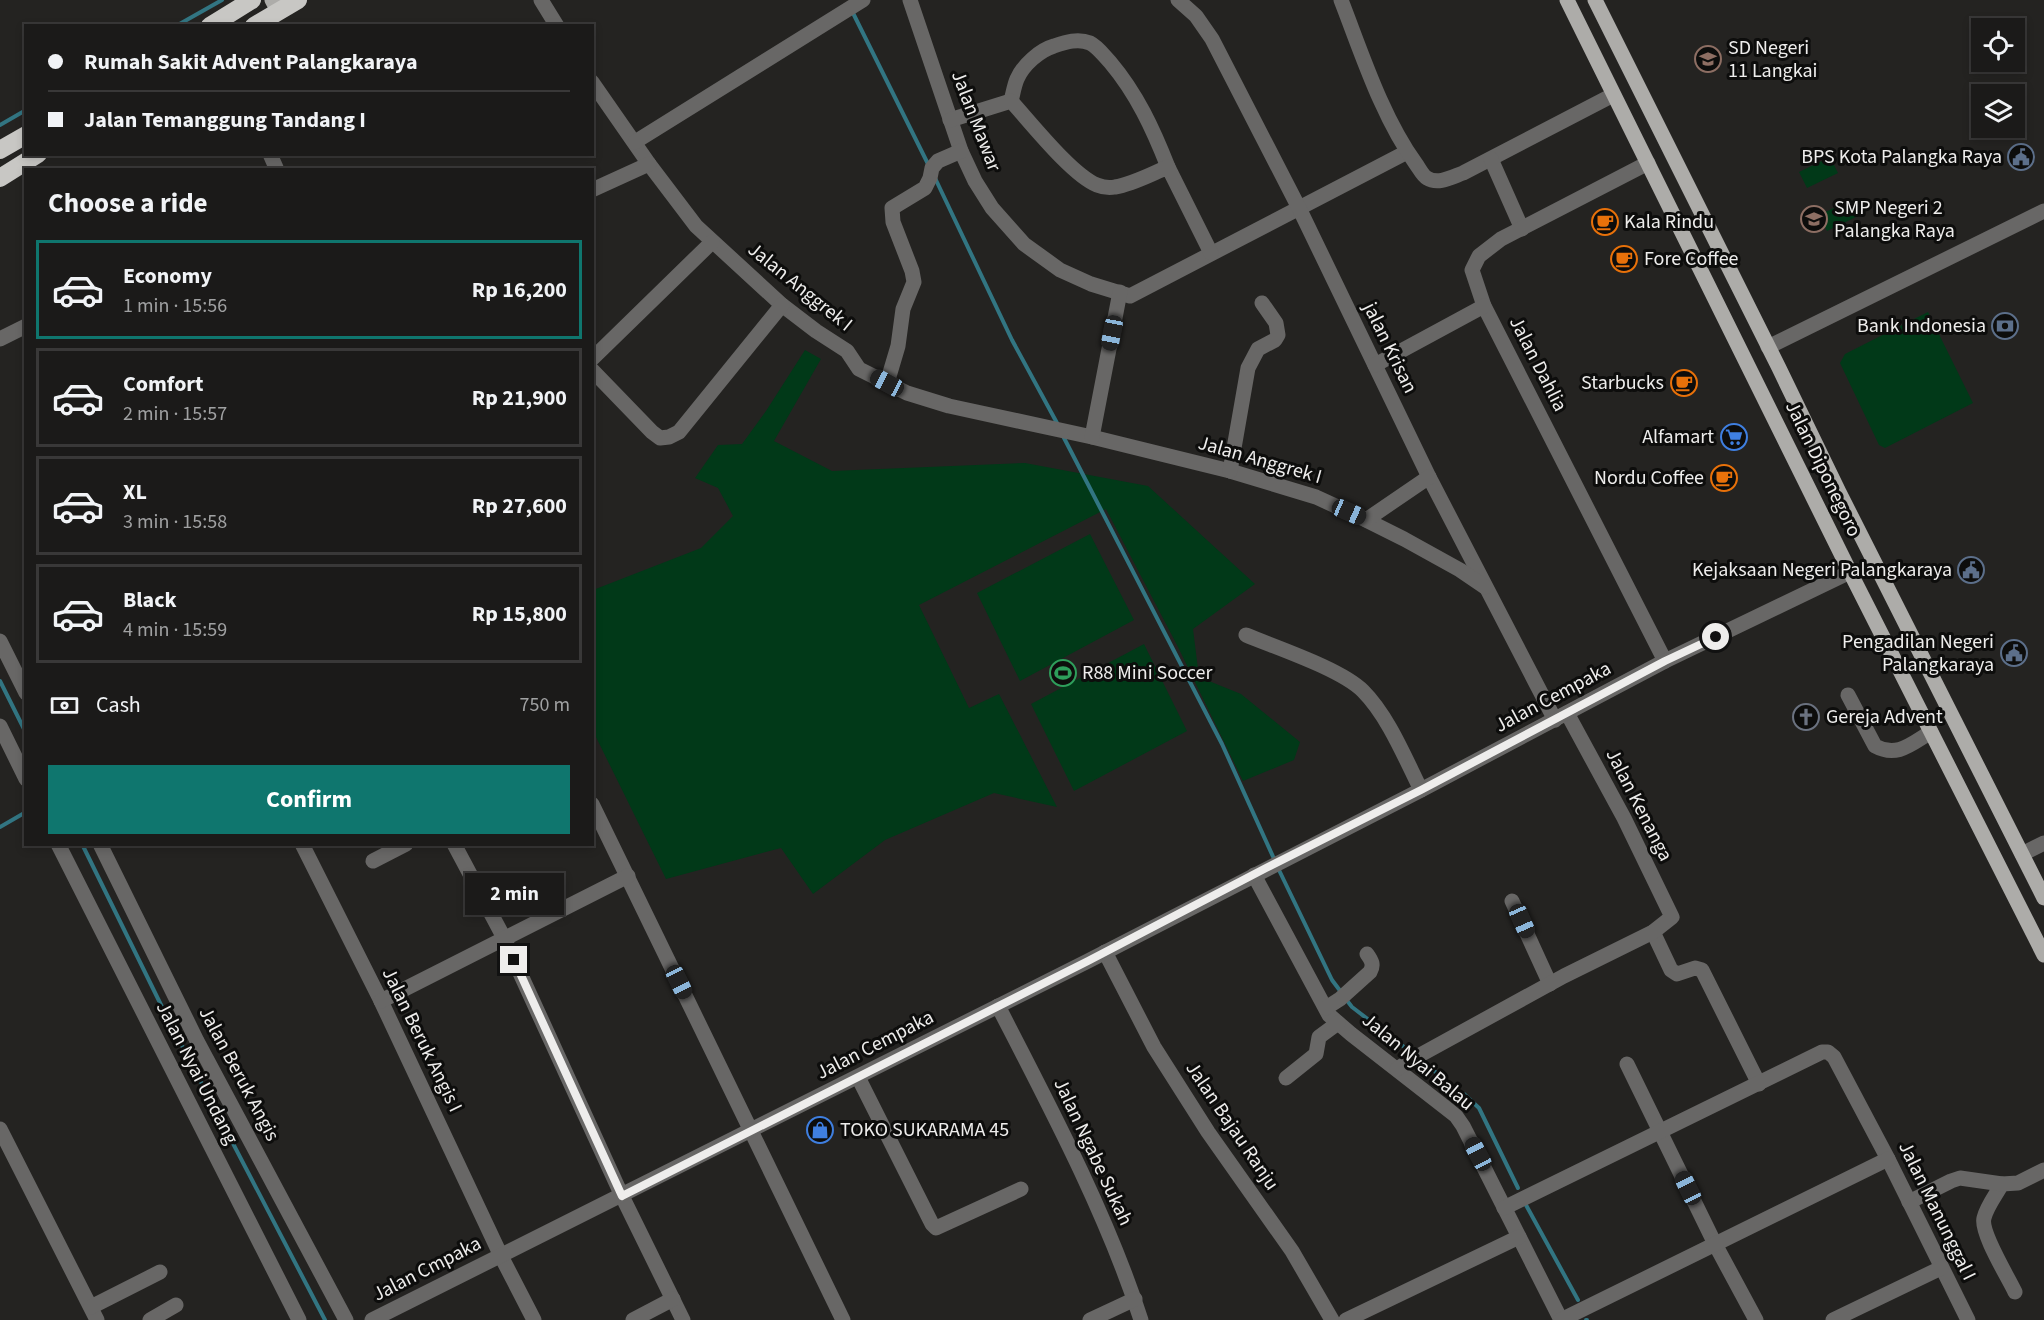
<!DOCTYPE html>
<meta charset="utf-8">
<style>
body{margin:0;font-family:"Source Sans 3",sans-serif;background:#282726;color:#f1f3f6;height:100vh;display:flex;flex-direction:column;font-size:22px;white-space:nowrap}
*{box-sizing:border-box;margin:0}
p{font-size:20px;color:#a0a1a2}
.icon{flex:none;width:33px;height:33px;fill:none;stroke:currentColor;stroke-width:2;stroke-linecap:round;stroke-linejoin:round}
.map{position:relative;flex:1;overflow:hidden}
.side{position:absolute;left:24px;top:168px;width:570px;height:678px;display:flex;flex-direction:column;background:#1b1a19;border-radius:0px;box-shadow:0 3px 9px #0003,0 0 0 2px #393838}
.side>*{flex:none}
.hud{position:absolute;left:24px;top:24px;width:570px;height:132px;border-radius:0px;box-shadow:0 3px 9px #0003,0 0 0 2px #393838;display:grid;align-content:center;height:132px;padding:0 24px;background:#1b1a19}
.buttons{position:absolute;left:1971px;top:18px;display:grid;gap:12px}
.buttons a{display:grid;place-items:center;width:54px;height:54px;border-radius:0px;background:#1b1a19;box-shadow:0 3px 9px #0003,0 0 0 2px #393838;font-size:30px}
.end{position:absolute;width:27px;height:27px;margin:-14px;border:8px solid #eeedec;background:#111;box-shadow:0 0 0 3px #111}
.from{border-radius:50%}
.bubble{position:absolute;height:42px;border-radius:0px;background:#1b1a19;box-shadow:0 3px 9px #0003,0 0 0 2px #393838;font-size:20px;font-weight:700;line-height:42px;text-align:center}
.car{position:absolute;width:18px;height:36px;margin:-18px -9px;border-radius:8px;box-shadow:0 0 4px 2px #0007;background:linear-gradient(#222 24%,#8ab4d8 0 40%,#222 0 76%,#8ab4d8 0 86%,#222 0)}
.hud b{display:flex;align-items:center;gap:21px;height:57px;font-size:22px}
.hud b+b{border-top:2px solid #393838}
.hud i{width:15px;height:15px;background:#f1f3f6}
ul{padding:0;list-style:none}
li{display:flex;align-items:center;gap:18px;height:99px;margin:0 12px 9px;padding:0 12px;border:3px solid #393838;border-radius:0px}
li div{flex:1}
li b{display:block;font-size:22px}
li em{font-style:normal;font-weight:700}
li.on{border-color:#0f766e}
li>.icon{width:54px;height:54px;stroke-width:1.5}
h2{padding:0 24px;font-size:27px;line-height:72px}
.pay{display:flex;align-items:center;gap:15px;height:66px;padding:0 24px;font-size:22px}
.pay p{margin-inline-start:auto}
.action{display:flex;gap:12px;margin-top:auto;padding:12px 24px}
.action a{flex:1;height:69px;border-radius:0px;background:#0f766e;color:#fff;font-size:24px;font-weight:700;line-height:69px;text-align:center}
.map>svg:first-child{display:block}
</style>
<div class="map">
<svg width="2044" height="1320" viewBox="0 0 2044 1320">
<rect width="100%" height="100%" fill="#242321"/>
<g fill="#013918">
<polygon points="1830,157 1838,173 1807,188 1799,172"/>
<polygon points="1851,200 1858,216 1827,231 1819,215"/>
<polygon points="1928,312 1973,403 1885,448 1879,445 1840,363 1845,354"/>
<polygon points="805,350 821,359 774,441 832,471 1025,463 1148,486 1255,584 1193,629 1199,677 1241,694 1300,742 1294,760 1243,781 1178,647 1106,509 919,605 969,708 999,694 1057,807 994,793 885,840 813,894 781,848 666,879 593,731 593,590 701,548 733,516 718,488 695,478 718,445 742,444 766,411"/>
<polygon points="1090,534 1134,620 1020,681 977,593"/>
<polygon points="1144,644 1187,731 1074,791 1031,704"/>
</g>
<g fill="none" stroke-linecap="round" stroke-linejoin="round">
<g stroke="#327582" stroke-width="4">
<polyline points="852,11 929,166"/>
<polyline points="176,26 222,0"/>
<polyline points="0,125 26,110"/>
<polyline points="935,178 1012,340 1057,423"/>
<polyline points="1063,436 1222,744 1275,861"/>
<polyline points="0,681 26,733"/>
<polyline points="0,827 26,812"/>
<polyline points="82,844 165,1013 325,1320"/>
<polyline points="1278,868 1332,980 1341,992"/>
<polyline points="1345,998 1352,1007 1408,1050"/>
<polyline points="1426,1064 1453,1087"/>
<polyline points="1464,1094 1479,1108 1518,1188"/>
<polyline points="1526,1205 1578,1300"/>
<polyline points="1586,1320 1587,1320"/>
</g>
<g stroke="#686766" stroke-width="15">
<polyline points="541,0 557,26"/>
<polyline points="910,0 961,151 975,181 992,208 1024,244 1060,270 1091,284 1130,296 1407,152"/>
<polyline points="1178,0 1196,16 1212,39 1299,208 1429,477 1555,720"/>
<path d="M 1341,0 C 1362,54 1382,117 1416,164 C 1419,168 1423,176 1427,178 C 1438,185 1452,177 1463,173 L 1613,95"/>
<polyline points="592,82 649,164 696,226 782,305 816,331 847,351 859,369 907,393 949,406 1092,437 1230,471 1316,497 1366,520 1404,539 1460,570 1485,587"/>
<path d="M 1011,101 C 1013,94 1014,86 1017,79 C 1023,65 1040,50 1054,46 C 1066,42 1078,38 1090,43 C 1098,47 1104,56 1110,62 C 1137,94 1153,129 1168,167"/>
<path d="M 950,120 L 1011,101 C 1031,123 1072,175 1097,185 C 1102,187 1110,188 1115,187 C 1133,184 1151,174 1168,167 L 1211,253"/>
<polyline points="635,142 863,0"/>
<polyline points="270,154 277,170"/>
<polyline points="1491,159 1522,229"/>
<polyline points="1648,163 1501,239 1479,256 1472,270 1484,306 1665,661"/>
<polyline points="592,190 649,164"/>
<polyline points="0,339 26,326"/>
<polyline points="1768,347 2044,211"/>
<polyline points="592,359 712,242"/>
<polyline points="1375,365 1484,306"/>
<polyline points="592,370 652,432 660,438 669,437 679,432 782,305"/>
<polyline points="887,383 898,346 903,309 914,282 912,271 893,222 892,208 925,188 930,178 932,168 938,161 961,151"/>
<polyline points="1092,437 1120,292"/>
<polyline points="1230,471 1248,368 1258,349 1275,340 1278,335 1276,323 1262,303"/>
<polyline points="1366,520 1429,477"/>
<path d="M 1246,635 C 1277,648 1341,669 1363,691 C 1388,716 1405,758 1421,790"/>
<polyline points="0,641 26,693"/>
<path d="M 1848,695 L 1875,746 C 1897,758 1911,744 1931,732"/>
<polyline points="0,726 26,779"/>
<polyline points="592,804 843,1320"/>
<polyline points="58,844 299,1320"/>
<polyline points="100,844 197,1041 346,1320"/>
<polyline points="302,844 381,1001 501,1256 534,1320"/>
<polyline points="454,844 504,938 622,1196 683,1320"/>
<polyline points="2022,854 2044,843"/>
<polyline points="373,861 406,844"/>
<polyline points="1254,875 1329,1015 1351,1034 1446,1108 1456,1116 1463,1126 1561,1320"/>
<polyline points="1512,901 1550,984"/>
<polyline points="1653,932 1671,970 1677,974 1695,968 1702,970 1759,1084"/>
<polyline points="1105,952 1154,1047 1208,1132 1292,1251 1332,1320"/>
<polyline points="381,1001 628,876"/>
<path d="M 998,1006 C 1049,1105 1107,1214 1141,1320"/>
<path d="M 1326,1008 L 1340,999 L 1370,972 C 1374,965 1372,961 1367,954"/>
<polyline points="1627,1064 1715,1244 1756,1320"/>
<polyline points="1397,1069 1411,1060 1564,976 1653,932 1672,917 1624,818 1567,713"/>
<polyline points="858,1077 932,1224 936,1228 1021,1189"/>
<polyline points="1286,1078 1316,1054 1319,1037 1338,1023"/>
<polyline points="0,1129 97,1320"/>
<path d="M 2002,1184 C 1996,1195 1987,1206 1984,1218 C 1980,1232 2008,1277 2015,1292"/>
<polyline points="1909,1202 1951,1181 1960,1178 2002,1184 2018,1183 2044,1170"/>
<polyline points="1504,1208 1822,1052 1828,1052 1834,1057 1888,1159 1968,1320"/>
<polyline points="91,1307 160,1272"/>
<polyline points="150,1320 176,1305"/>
<polyline points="372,1320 1088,961 1421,790 1665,661 1850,572"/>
<polyline points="633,1320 673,1299"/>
<polyline points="1090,1320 1135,1299"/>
<polyline points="1346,1320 1519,1237"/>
<polyline points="1561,1320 1888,1159"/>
<polyline points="1833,1320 1941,1268"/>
</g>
<g stroke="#adaca9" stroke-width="15">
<polyline points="272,0 278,11"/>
<polyline points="1567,0 1850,572 2044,955"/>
<polyline points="1595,0 1779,368 1839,492 2044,898"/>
</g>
<g stroke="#c8c7c4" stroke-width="18">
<polyline points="210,26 252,0"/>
<polyline points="254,26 298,0"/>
<polyline points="0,150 26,135"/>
<polyline points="0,178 38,154"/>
</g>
</g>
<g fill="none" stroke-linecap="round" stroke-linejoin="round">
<polyline stroke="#eeedec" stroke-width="8" points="514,960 622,1196 1088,961 1266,868 1421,790 1665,661 1716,637"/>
</g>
<defs>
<symbol id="school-ring" viewBox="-11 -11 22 22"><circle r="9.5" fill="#0d0d0c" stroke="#8d6e63" stroke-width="1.5"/><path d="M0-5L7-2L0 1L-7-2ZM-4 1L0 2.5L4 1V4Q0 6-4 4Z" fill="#8d6e63"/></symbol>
<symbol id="civic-ring" viewBox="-11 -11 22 22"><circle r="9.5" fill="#0d0d0c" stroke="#5c6f8a" stroke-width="1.5"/><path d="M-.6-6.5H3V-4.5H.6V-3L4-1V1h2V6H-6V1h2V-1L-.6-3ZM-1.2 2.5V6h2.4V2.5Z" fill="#5c6f8a"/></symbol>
<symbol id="cafe-ring" viewBox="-11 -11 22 22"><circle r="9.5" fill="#0d0d0c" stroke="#e8710a" stroke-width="1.5"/><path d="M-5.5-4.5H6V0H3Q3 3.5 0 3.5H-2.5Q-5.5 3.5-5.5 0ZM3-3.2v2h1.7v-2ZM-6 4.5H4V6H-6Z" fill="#e8710a"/></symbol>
<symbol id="bank-ring" viewBox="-11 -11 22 22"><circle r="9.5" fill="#0d0d0c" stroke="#5c6f8a" stroke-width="1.5"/><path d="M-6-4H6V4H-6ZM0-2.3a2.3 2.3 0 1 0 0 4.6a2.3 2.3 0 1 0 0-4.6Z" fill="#5c6f8a"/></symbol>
<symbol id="supermarket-ring" viewBox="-11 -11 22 22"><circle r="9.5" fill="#0d0d0c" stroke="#3f7fe0" stroke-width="1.5"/><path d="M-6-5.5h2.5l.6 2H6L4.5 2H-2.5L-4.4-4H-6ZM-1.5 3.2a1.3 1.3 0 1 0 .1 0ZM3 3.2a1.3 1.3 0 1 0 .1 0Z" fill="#3f7fe0"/></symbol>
<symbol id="stadium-ring" viewBox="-11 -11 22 22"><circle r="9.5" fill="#0d0d0c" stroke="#2e9e5b" stroke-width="1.5"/><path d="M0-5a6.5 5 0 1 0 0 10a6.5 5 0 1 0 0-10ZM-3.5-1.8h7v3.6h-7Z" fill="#2e9e5b"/></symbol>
<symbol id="church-ring" viewBox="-11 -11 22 22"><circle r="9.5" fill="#0d0d0c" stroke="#6b7280" stroke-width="1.5"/><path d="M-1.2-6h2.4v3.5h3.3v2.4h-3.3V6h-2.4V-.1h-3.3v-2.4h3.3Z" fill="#6b7280"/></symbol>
<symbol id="shop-ring" viewBox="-11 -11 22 22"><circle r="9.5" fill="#0d0d0c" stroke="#3f7fe0" stroke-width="1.5"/><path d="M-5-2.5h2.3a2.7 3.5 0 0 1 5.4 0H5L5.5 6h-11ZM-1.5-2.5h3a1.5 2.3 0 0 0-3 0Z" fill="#3f7fe0"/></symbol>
</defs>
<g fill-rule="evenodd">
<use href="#school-ring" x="1693" y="44" width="30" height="30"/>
<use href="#civic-ring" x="2006" y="142" width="30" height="30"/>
<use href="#school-ring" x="1799" y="204" width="30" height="30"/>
<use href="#cafe-ring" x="1590" y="207" width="30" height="30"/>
<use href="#cafe-ring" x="1609" y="244" width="30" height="30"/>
<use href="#bank-ring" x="1990" y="311" width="30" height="30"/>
<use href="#cafe-ring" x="1669" y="368" width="30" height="30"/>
<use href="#supermarket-ring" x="1719" y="422" width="30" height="30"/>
<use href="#cafe-ring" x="1709" y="463" width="30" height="30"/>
<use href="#civic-ring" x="1956" y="555" width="30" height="30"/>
<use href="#civic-ring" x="1999" y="638" width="30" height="30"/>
<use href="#stadium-ring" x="1048" y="658" width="30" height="30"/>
<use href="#church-ring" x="1791" y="702" width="30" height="30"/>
<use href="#shop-ring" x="805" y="1115" width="30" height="30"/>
</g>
<g text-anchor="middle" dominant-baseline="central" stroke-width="6" stroke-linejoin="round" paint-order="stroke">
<g font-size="20" fill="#eeedec" stroke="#0d0d0c" text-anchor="start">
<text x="1728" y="48">SD Negeri<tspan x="1728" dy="23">11 Langkai</tspan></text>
<text x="2002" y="157" text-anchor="end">BPS Kota Palangka Raya</text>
<text x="1834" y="208">SMP Negeri 2<tspan x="1834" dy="23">Palangka Raya</tspan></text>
<text x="1624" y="222">Kala Rindu</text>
<text x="1644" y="259">Fore Coffee</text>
<text x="1986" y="326" text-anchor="end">Bank Indonesia</text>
<text x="1664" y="383" text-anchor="end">Starbucks</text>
<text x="1714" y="437" text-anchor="end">Alfamart</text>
<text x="1704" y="478" text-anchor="end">Nordu Coffee</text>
<text x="1952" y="570" text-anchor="end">Kejaksaan Negeri Palangkaraya</text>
<text x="1994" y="642" text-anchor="end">Pengadilan Negeri<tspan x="1994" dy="23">Palangkaraya</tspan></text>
<text x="1082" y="673">R88 Mini Soccer</text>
<text x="1826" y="717">Gereja Advent</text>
<text x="840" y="1130">TOKO SUKARAMA 45</text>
</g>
<g font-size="20" fill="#eeedec" stroke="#0d0d0c">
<text transform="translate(976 121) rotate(69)">Jalan Mawar</text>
<text transform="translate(800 287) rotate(39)">Jalan Anggrek I</text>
<text transform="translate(1390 348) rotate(64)">jalan Krisan</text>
<text transform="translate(1538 364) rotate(63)">Jalan Dahlia</text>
<text transform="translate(1260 460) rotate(16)">Jalan Anggrek I</text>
<text transform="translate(1823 469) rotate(64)">Jalan Diponegoro</text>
<text transform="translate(1553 697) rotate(-28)">Jalan Cempaka</text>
<text transform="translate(1639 805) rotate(63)">Jalan Kenanga</text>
<text transform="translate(422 1040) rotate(64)">Jalan Beruk Angis I</text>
<text transform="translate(875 1045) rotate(-27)">Jalan Cempaka</text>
<text transform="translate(1418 1062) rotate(40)">Jalan Nyai Balau</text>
<text transform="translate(197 1073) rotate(63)">Jalan Nyai Undang</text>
<text transform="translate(239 1074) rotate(62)">Jalan Beruk Angis</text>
<text transform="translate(1232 1126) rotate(56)">Jalan Bajau Ranju</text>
<text transform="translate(1093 1152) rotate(65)">Jalan Ngabe Sukah</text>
<text transform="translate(1937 1211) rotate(64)">Jalan Manunggal I</text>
<text transform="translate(427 1269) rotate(-27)">Jalan Cmpaka</text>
</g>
</g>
</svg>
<div class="buttons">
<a><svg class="icon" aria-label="locate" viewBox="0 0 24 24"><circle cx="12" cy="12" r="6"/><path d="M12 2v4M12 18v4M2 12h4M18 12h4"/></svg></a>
<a><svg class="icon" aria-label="layers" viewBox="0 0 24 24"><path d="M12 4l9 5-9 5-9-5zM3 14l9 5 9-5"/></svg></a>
</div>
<i class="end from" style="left:1716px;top:637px"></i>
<i class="end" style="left:514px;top:960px"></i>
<div class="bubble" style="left:465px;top:873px;width:99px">2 min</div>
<i class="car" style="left:1112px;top:333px;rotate:191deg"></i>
<i class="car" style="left:887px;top:383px;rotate:298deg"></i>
<i class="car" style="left:1349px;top:512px;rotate:114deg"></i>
<i class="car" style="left:1522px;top:921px;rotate:156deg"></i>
<i class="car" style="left:679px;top:982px;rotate:154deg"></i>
<i class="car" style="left:1478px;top:1154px;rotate:332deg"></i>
<i class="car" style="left:1688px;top:1188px;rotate:334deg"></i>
<div class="hud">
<b><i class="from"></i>Rumah Sakit Advent Palangkaraya</b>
<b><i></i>Jalan Temanggung Tandang I</b>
</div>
<section class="side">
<h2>Choose a ride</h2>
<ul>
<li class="on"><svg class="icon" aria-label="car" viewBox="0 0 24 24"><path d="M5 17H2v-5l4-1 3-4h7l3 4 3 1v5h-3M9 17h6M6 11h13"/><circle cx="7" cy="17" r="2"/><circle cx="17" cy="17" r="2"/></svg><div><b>Economy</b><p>1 min · 15:56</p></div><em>Rp 16,200</em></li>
<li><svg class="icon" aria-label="car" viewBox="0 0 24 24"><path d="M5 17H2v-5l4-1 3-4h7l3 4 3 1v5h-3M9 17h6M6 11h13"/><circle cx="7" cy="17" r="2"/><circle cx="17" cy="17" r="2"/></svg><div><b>Comfort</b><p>2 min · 15:57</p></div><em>Rp 21,900</em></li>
<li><svg class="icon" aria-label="car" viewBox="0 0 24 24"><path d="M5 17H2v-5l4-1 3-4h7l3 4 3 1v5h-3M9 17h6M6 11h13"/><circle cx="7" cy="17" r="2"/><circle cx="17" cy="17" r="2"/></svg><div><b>XL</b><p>3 min · 15:58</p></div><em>Rp 27,600</em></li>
<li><svg class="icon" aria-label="car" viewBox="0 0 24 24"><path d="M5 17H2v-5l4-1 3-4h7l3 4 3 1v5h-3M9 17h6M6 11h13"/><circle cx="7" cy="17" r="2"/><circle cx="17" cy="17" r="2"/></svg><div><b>Black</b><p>4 min · 15:59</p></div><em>Rp 15,800</em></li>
</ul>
<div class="pay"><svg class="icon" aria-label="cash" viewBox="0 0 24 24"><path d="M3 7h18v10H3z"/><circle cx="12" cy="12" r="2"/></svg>Cash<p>750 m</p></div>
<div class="action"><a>Confirm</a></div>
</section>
</div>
